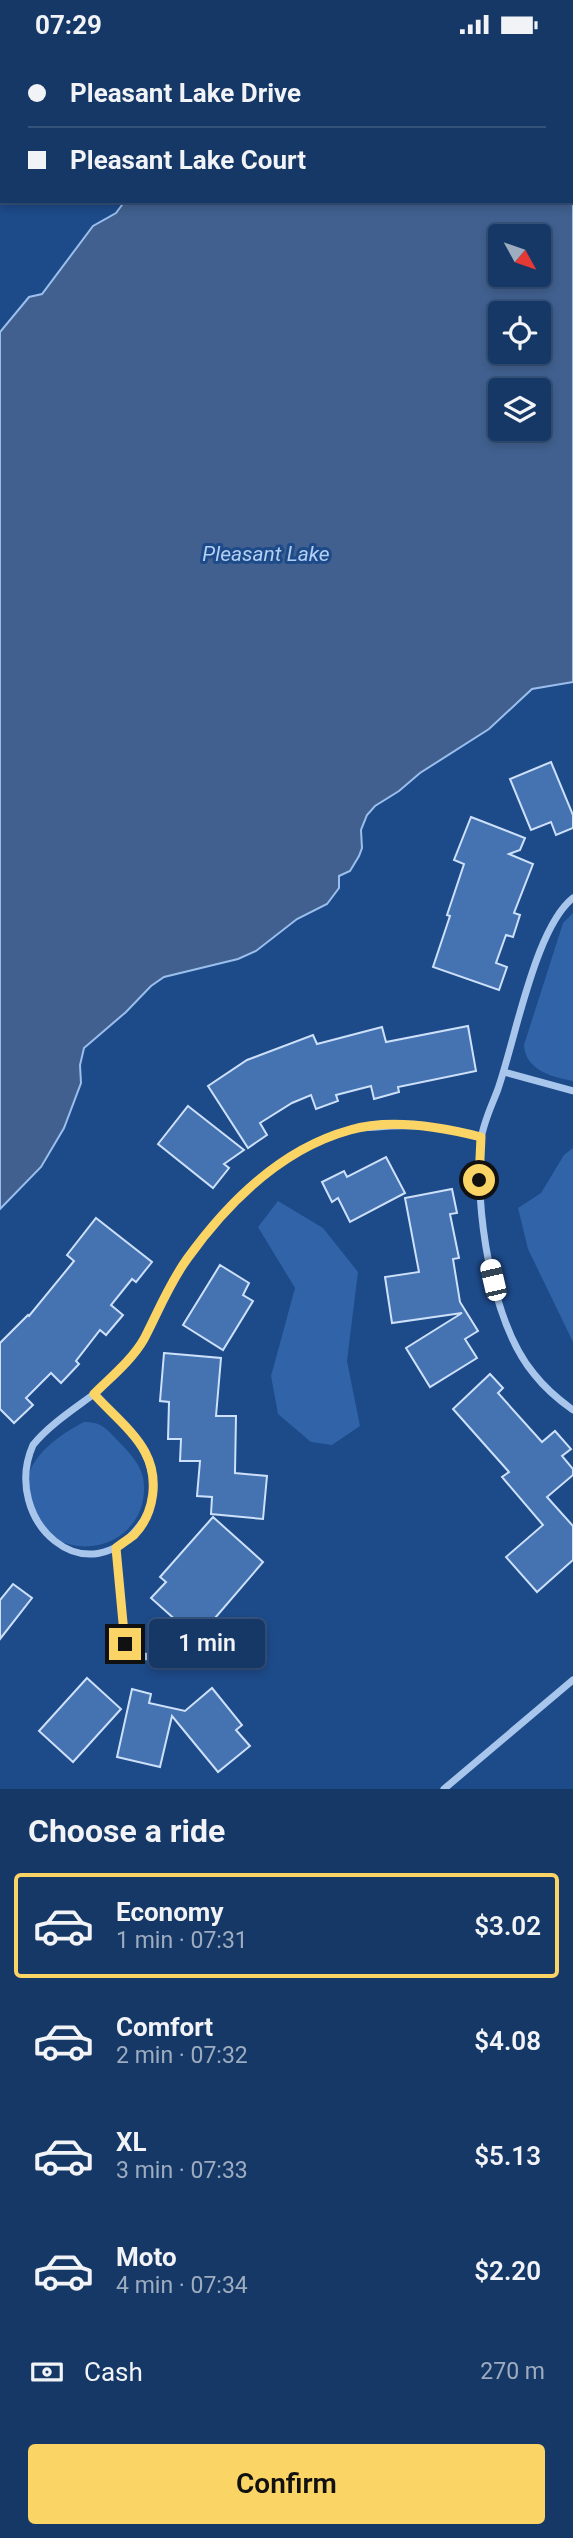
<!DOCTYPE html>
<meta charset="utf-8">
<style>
body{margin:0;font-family:Roboto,sans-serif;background:#234370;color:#f1f3f6;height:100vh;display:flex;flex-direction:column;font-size:26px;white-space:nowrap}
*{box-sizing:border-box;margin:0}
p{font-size:23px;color:#9eacc0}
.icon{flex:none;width:38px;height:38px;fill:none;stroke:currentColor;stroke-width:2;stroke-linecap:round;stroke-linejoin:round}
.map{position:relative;height:1740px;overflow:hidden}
.side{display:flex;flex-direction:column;background:#163867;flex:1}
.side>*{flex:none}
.top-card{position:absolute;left:0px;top:0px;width:574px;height:154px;box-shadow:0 4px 10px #0003,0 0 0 2px #35527b;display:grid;align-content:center;height:154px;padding:0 28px;background:#163867}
.needle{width:46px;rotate:130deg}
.controls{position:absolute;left:488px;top:175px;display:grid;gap:14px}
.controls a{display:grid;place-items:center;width:63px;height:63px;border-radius:7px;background:#163867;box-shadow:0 4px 10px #0003,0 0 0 2px #35527b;font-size:35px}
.end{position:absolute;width:32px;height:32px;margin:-16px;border:9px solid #fbd466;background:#111;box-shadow:0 0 0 4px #111}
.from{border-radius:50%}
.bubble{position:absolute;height:49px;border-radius:7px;background:#163867;box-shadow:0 4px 10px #0003,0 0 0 2px #35527b;font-size:23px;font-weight:600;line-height:49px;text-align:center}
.car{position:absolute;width:21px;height:42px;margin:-21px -10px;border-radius:9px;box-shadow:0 0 5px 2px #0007;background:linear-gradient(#fff 24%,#345 0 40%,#fff 0 76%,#345 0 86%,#fff 0)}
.top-card b{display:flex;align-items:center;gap:24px;height:66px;font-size:26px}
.top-card b+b{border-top:2px solid #35527b}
.top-card i{width:18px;height:18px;background:#f1f3f6}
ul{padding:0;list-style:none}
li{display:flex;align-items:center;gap:21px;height:105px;margin:0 14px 10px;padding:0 14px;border:4px solid transparent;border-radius:7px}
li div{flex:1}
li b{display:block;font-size:26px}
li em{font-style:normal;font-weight:600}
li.active{border-color:#fbd466}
li>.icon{width:63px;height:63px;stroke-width:1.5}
h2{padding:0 28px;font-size:32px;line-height:84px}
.pay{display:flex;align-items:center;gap:18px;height:77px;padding:0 28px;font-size:26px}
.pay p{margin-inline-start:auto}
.button{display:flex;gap:14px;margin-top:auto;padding:14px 28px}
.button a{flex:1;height:80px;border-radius:7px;background:#fbd466;color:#111;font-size:28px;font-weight:600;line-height:80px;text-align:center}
.status{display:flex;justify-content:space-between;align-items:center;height:49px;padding:0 35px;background:#163867;direction:ltr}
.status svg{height:19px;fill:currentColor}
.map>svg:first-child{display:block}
</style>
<div class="status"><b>07:29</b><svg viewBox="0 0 49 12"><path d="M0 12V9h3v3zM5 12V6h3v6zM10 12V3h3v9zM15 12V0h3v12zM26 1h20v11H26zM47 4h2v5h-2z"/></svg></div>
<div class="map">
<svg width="573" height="1740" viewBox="0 0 573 1740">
<rect width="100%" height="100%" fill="#1d4a89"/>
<g fill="#3063a7">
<path d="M 573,864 L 573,1032 C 552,1028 525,1021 524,996 L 563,874 Z"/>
<polygon points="573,1099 573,1293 528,1200 518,1159 541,1144 564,1106"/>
<polygon points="278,1152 323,1179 358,1223 347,1312 360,1377 332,1396 311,1393 278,1365 271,1327 295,1239 258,1178"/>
<path d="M 84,1373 C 101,1372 108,1381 119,1393 C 128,1402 140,1415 143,1428 C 152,1479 102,1512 57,1491 C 44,1486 35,1472 32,1459 C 30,1451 26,1441 27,1433 C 31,1405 61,1385 84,1373 Z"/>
</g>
<path fill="#41608f" stroke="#9bbfed" stroke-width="2" fill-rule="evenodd" d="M 151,0 L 573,0 L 573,633 L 532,640 L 489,680 L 420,724 L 399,742 L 375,757 L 367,766 L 361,781 L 362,799 L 359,807 L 350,822 L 339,827 L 339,839 L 327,855 L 297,870 L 256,902 L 238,910 L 164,928 L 151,937 L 126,963 L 84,999 L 80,1016 L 81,1034 L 64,1079 L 41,1118 L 0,1160 L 0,283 L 29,248 L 42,245 L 93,177 L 116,164 L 125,152 L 572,152 L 572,2 L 150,2 ZM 500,187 L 539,187 L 539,226 L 500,226 ZM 500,264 L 539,264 L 539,303 L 500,303 ZM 500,341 L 539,341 L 539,380 L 500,380 Z"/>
<g fill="#4573b2" stroke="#cde0f9" stroke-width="2">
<polygon points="551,713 573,766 573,779 556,786 551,773 531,781 510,730"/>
<polygon points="471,768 525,789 520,801 509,805 533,815 514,864 520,866 513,888 506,886 496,914 507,918 499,941 433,918 450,867 447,866 464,815 454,811"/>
<polygon points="468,977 476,1022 398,1038 399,1043 374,1050 371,1037 336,1046 338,1052 316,1060 311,1046 292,1054 260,1074 267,1086 248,1099 208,1037 247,1011 313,986 317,995 382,978 386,993"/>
<polygon points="188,1057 244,1101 224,1115 229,1119 213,1139 158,1095"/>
<polygon points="386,1108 405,1144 350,1173 338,1149 332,1153 322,1133 344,1122 347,1128"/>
<polygon points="452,1140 457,1164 450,1165 459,1209 453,1210 460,1253 478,1282 465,1290 477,1309 430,1338 406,1299 462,1264 392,1274 385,1228 419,1223 405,1149"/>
<polygon points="96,1169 152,1213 136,1233 132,1230 111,1256 123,1266 106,1286 100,1281 76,1312 79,1315 61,1334 51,1324 26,1349 33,1356 14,1374 0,1360 0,1294 28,1266 29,1267 74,1212 67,1206"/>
<polygon points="220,1216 249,1234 243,1246 253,1252 223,1301 183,1276"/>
<polygon points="164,1304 221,1309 216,1367 236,1367 235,1424 267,1427 263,1470 211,1465 212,1448 197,1447 200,1412 180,1412 181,1390 168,1390 169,1353 160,1352"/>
<polygon points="490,1325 503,1339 498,1344 542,1393 555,1382 571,1400 562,1407 573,1420 573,1426 547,1448 573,1477 573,1511 537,1543 506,1508 543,1476 502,1428 509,1423 453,1360"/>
<polygon points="213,1468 263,1513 197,1590 151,1549 166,1533 160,1528"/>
<polygon points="13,1535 32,1549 0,1590 0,1551"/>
<polygon points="87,1629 121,1660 73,1713 39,1682"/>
<polygon points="212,1639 242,1676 236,1681 250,1697 218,1723 172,1667 160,1718 117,1708 132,1640 151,1645 149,1654 185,1662"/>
</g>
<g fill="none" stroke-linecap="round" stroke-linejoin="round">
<g stroke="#a8c5ec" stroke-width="7">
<polyline points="24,2 25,0"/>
<polyline points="0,32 2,30"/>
<path d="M 573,849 C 545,871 527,939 517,974 C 511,996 505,1019 498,1040 C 492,1056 483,1074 481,1091 C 474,1157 491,1273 534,1325 C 545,1339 559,1351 573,1361"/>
<polyline points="504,1023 573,1042"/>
<path d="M 94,1345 C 111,1328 132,1311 144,1290 C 159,1263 169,1235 187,1210 C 228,1153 280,1100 350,1081 C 358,1078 368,1079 377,1078 C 415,1074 444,1079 481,1088"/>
<path d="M 94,1345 C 109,1362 137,1385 146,1406 C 155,1427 157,1453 143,1472 C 88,1552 0,1471 33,1396 C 49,1376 74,1360 94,1345 Z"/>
<polyline points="116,1499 125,1595 132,1604 156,1610"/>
<polyline points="444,1740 573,1631"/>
</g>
</g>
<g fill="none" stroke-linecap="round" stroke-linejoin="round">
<path stroke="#fbd466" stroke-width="9" d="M 125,1595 L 116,1499 C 122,1494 129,1490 134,1486 C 155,1464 159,1429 145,1403 C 134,1382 110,1363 94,1345 C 111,1328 132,1311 144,1290 C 158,1263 169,1235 187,1210 C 228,1153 281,1100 350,1081 C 390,1069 442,1078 481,1088 L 479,1131"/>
</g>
<g text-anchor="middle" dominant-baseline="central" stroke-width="6" stroke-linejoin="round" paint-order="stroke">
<g font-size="21" font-style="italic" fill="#b3cff3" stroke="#1d4a89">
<text x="266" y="505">Pleasant Lake</text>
</g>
</g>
</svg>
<div class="controls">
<a><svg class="needle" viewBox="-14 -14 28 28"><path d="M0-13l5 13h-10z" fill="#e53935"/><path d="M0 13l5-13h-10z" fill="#9eacc0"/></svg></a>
<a><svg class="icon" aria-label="locate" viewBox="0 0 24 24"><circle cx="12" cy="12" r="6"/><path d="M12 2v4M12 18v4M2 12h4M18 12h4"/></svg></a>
<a><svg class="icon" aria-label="layers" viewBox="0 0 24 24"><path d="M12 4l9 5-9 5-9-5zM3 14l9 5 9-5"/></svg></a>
</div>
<i class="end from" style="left:479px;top:1131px"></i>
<i class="end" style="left:125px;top:1595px"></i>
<div class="bubble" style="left:149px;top:1570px;width:116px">1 min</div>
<i class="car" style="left:493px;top:1231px;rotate:347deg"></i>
<div class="top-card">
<b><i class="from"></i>Pleasant Lake Drive</b>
<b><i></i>Pleasant Lake Court</b>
</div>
</div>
<section class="side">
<h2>Choose a ride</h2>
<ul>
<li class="active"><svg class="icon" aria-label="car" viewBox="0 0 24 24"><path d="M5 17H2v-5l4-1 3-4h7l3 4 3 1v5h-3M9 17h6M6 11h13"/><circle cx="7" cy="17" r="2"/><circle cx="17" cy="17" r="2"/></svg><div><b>Economy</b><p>1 min · 07:31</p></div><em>$3.02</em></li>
<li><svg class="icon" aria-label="car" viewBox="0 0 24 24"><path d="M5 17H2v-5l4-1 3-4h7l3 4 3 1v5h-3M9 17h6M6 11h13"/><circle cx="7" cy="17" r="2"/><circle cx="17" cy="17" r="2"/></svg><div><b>Comfort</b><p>2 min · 07:32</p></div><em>$4.08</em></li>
<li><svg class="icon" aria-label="car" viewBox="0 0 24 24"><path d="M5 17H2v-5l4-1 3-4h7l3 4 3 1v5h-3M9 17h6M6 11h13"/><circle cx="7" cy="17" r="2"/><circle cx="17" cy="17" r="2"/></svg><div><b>XL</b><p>3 min · 07:33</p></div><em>$5.13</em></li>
<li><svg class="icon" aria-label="car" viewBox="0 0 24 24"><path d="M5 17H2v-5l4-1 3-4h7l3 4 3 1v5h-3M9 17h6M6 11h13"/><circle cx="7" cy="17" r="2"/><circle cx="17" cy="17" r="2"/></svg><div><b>Moto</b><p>4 min · 07:34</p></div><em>$2.20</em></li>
</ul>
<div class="pay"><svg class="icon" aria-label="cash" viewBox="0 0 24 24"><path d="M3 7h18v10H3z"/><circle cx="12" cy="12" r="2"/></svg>Cash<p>270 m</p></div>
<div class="button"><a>Confirm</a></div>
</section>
